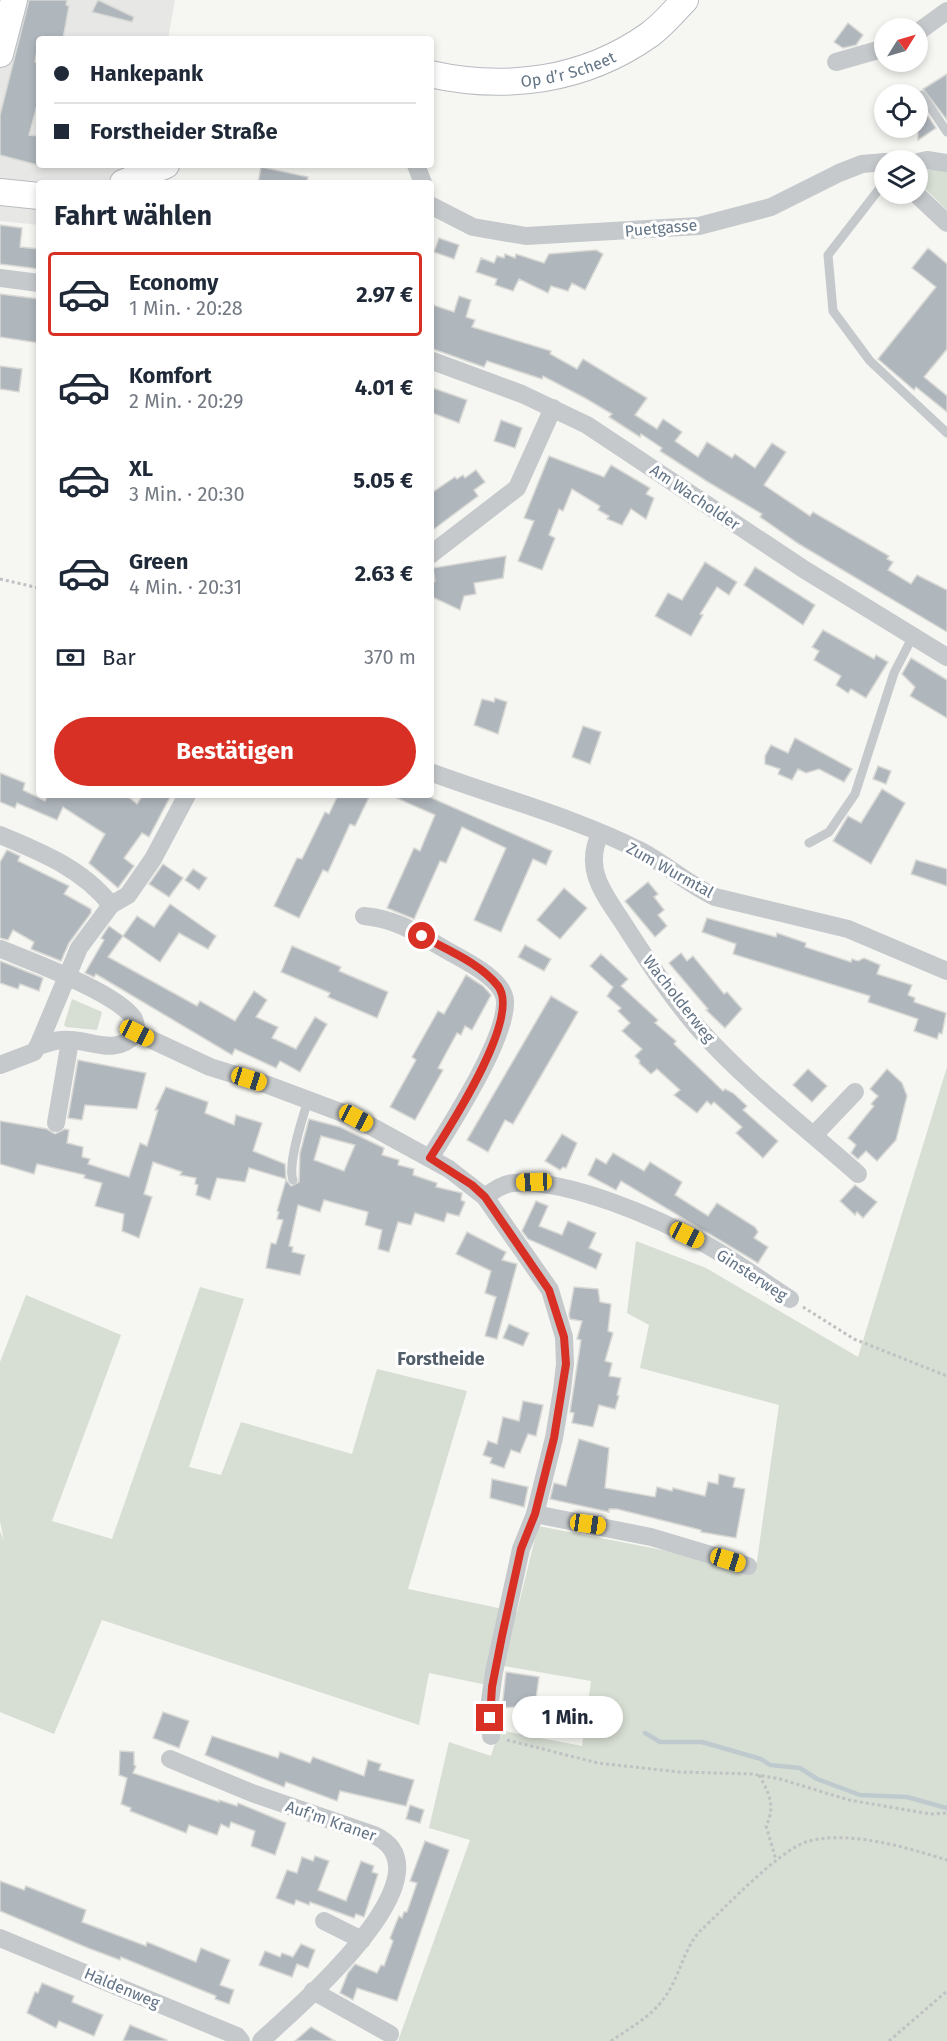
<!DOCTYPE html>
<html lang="de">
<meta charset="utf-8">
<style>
body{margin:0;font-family:"Fira Sans",sans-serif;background:#f2f2f3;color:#1f2937;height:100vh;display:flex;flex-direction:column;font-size:22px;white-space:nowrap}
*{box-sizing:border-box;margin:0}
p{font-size:20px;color:#747a83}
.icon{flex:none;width:33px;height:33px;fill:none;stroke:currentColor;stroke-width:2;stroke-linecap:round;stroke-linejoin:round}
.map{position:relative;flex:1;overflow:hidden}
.panel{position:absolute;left:36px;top:180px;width:398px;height:618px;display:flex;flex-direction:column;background:#fff;border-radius:6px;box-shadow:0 3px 9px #0003}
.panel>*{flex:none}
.top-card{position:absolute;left:36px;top:36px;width:398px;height:132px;border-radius:6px;box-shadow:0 3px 9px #0003;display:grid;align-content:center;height:132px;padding:0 18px;background:#fff}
.needle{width:39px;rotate:53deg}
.buttons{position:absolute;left:874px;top:18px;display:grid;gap:12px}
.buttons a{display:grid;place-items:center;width:54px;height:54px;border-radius:50%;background:#fff;box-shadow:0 3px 9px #0003;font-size:30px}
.end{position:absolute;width:27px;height:27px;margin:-14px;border:8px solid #d93025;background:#fff;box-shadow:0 0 0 3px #fff}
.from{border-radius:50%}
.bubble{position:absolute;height:42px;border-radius:21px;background:#fff;box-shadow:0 3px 9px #0003;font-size:20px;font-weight:700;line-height:42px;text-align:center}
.car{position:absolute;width:18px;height:36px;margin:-18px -9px;border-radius:8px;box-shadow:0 0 4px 2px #0007;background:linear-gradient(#f5c518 24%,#345 0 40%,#f5c518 0 76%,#345 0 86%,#f5c518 0)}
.top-card b{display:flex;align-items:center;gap:21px;height:57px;font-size:22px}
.top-card b+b{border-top:2px solid #e0e1e3}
.top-card i{width:15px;height:15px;background:#1f2937}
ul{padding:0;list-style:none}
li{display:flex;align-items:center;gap:18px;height:84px;margin:0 12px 9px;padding:0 6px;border:3px solid transparent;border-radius:6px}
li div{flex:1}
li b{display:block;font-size:22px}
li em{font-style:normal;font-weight:700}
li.selected{border-color:#d93025}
li>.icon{width:54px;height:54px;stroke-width:1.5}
h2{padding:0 18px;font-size:27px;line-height:72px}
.pay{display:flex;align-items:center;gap:15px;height:66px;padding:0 18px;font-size:22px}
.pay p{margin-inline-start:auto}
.primary-button{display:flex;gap:12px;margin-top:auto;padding:12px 18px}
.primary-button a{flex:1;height:69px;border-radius:36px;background:#d93025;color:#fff;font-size:24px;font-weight:700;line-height:69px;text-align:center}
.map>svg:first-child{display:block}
</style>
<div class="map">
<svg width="947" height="2041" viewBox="0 0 947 2041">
<rect width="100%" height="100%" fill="#f6f6f2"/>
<polygon fill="#e7e8e6" points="0,0 175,0 168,39 39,39 39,165 134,165 129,183 39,183 39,225 0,221"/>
<g fill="#d7ded3">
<polygon points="921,169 947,171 947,210 918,182 918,171"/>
<polygon points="72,999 102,1012 97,1030 66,1027 64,1025"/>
<polygon points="947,1067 947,2041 398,2041 470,1840 429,1828 449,1742 491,1756 499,1730 582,1746 591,1681 504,1666 487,1685 429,1673 419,1725 102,1620 54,1734 0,1712 0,1531 4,1541 0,1521 0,1362 26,1295 121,1335 52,1521 112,1539 200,1287 244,1299 189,1467 221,1475 241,1422 352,1454 377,1369 467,1391 408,1589 517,1612 538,1526 756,1568 779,1405 640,1368 649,1325 627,1313 636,1241 706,1268 858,1357"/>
</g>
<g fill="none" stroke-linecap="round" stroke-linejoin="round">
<polyline stroke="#bfcacf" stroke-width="4.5" points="645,1733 660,1742 702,1742 761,1759 770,1765 800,1768 817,1779 860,1795 907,1797 947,1808"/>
</g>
<g fill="#afb6bc" stroke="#d8d8d5" stroke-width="1.5" fill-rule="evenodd">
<polygon points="29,0 67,0 66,5 69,6 63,39 39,39 35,62 39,63 39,98 29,135 39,136 37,165 0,155 0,115"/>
<polygon points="98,0 134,17 132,22 92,12"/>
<polygon points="848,23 863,35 856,45 843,48 834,42"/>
<polygon points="947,74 947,120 923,89"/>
<polygon points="918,101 936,128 918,140"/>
<polygon points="261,167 308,177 307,183 258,183"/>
<polygon points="0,225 22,228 20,247 39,249 39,269 0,264"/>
<polygon points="439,238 459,245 454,259 434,252"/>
<polygon points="928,248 947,264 947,349 924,377 947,396 947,412 916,387 914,390 878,359 936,287 912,268"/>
<polygon points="596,250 603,254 585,290 572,283 568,291 551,286 548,293 519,279 513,291 495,285 497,279 476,272 481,258 494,263 497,256 504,258 505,254 515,258 516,254 544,263 549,254"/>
<polygon points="0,294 39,299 39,343 0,337"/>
<polygon points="459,296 471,300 466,317 475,320 472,327 551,351 550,354 577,369 583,359 647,398 635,415 657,429 663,419 682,432 675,441 698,457 707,442 732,458 735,454 755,468 772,443 786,452 764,485 810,516 813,512 889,556 887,559 893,562 888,570 911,584 917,575 947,590 947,632 799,544 760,517 762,514 708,482 660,451 662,448 641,434 640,437 609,417 612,414 585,398 543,376 542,379 487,361 484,367 430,348 430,304 454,312"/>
<polygon points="0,366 22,369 19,392 0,389"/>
<polygon points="430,387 467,400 459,423 430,412"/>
<polygon points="501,420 522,428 515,448 494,441"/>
<polygon points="549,456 604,477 611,465 650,488 646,494 654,498 646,519 631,509 622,525 607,519 609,516 598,510 600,506 572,489 563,511 559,509 549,535 555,538 542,570 518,561 534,521 524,518"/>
<polygon points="476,470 485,482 474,490 478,496 430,532 430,494 455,477 457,479 463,475 465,478"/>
<polygon points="506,556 503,578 474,583 476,594 464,596 460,610 430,596 430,584 435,581 433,568"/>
<polygon points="705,562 737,582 729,595 717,587 700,614 703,615 691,636 655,616 668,593 682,600"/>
<polygon points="755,567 815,605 803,625 744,585"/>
<polygon points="823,630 874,659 876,655 888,662 866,698 851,689 848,693 836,685 841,676 814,660 819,651 812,647"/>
<polygon points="911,658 947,680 947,718 910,696 915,687 902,674"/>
<polygon points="495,698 507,702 498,734 474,725 482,699 494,702"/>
<polygon points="583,726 601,732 590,764 572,757"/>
<polygon points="795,738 852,769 844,782 819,769 806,773 798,769 792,780 778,774 780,769 765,764 765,756 771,745 788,753"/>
<polygon points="878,766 891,771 886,784 873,779"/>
<polygon points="0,773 25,783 23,790 45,801 47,797 45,795 126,795 137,804 143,795 171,795 149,837 142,833 124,858 134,866 118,888 89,863 105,834 63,807 57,820 17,803 15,808 0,802"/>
<polygon points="882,789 905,803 871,864 833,841 848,816 861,823"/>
<polygon points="338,795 370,795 355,826 350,824 328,872 323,870 299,918 274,906 297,858 302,859 325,812 329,814"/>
<polygon points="390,795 425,795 552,851 546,865 533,859 501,932 474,920 506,848 462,827 446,863 440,861 414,919 387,908 414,848 420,851 435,815"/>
<polygon points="7,850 20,856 18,861 69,886 64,894 91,909 91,913 69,943 61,961 31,949 34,942 13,930 8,940 0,938 0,862"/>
<polygon points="916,860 947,869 947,886 911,874"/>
<polygon points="163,864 183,878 169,897 149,884"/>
<polygon points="193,869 207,878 199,890 185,880"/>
<polygon points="648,882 658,894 654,897 664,910 658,915 667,926 655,937 625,901"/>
<polygon points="564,888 587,908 560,939 537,920"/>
<polygon points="170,904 216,936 208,949 179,933 160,962 123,936 137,916 154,927"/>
<polygon points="707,918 776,937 777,933 806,943 805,947 851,962 852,959 858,961 864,958 880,965 877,974 912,985 908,995 915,998 914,1002 946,1013 942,1034 939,1033 937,1039 914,1031 918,1019 868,1002 870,996 733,954 736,944 702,932"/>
<polygon points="109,926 123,936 108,957 197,1006 200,1001 235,1021 254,991 267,1000 256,1017 278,1027 272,1038 296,1049 315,1017 327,1024 300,1072 280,1061 276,1068 235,1049 232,1055 96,974 94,977 85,973 104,940 101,938"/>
<polygon points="525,945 551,959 544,971 518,957"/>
<polygon points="292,946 341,967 339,971 388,992 377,1018 328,997 330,993 281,972"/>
<polygon points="681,953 687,961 693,956 724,994 727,992 742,1009 725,1028 706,1010 708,1009 669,963"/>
<polygon points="601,954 628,979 621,986 658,1020 655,1023 676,1041 674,1044 723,1091 725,1089 733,1093 747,1106 743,1110 778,1141 763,1158 736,1133 742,1127 714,1102 711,1105 707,1101 697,1113 674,1095 680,1090 657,1069 651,1074 639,1063 640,1061 635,1056 642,1049 622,1031 630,1023 618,1011 621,1008 607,996 613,987 590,966"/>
<polygon points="0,961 43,978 39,991 20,984 18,989 0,983"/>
<polygon points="466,975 483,986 491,995 472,1030 465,1026 461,1035 457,1033 438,1068 443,1070 415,1120 390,1107 416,1060 412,1057 438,1011 444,1014"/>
<polygon points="551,996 578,1012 513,1124 505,1120 488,1152 467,1140"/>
<polygon points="78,1060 146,1073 137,1109 85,1105 82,1120 68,1118"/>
<polygon points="808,1069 827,1086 812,1102 793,1085"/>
<polygon points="887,1069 902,1083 907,1096 896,1140 877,1161 866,1151 858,1159 851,1153 856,1145 848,1138 874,1106 871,1104 878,1096 870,1089"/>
<polygon points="166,1087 208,1102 205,1113 234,1125 236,1115 262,1123 253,1151 285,1164 286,1179 249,1168 245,1182 217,1178 210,1200 196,1195 198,1185 195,1184 196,1178 180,1175 182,1172 153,1162 144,1194 152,1197 139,1238 122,1231 124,1214 95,1206 102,1183 84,1178 85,1175 37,1164 34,1174 0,1164 0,1121 47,1129 55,1134 65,1129 69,1130 67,1143 83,1147 82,1157 90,1159 88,1164 129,1177 140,1143 147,1146 158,1110 155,1110"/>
<path d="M 309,1119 L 340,1127 L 384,1148 L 382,1155 L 399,1160 L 398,1165 L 414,1169 L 413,1175 L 437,1183 L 436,1187 L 462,1193 L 461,1200 L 465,1202 L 459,1216 L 447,1213 L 444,1222 L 415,1213 L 411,1225 L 398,1222 L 389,1252 L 378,1249 L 382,1230 L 365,1225 L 368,1212 L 324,1200 L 320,1212 L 298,1205 L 289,1246 L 293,1247 L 292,1252 L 305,1255 L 300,1275 L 266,1268 L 271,1243 L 276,1244 L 283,1220 L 277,1219 L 279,1212 L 277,1211 L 286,1180 L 291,1186 L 299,1182 L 300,1153 ZM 321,1136 L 355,1145 L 344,1171 L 314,1160 Z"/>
<polygon points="562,1134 577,1143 566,1168 563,1167 560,1170 545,1161"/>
<polygon points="613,1153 644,1171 650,1162 682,1182 675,1195 708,1216 717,1203 755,1227 758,1232 754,1238 768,1247 758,1263 621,1181 616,1190 588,1175 596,1158 606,1164"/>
<polygon points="855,1185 877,1202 863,1218 857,1212 855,1215 840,1201"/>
<polygon points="536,1201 548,1206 539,1226 562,1235 568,1221 596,1233 589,1248 602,1254 596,1269 528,1239 522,1231"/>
<polygon points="467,1232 506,1252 502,1260 517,1264 497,1339 485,1336 496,1297 485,1293 491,1271 456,1254"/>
<polygon points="574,1287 598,1289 600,1302 611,1304 608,1331 613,1333 605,1361 612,1363 609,1376 621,1378 617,1395 619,1396 615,1409 599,1405 593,1427 572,1423 574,1413 570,1412 581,1340 577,1339 582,1321 570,1319 569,1315"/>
<polygon points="509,1324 529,1333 523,1346 503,1338"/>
<polygon points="523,1401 543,1405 536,1436 528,1434 520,1453 511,1450 504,1468 490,1463 492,1458 483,1455 488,1441 497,1444 503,1417 519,1421"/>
<polygon points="579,1439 609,1448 605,1488 655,1497 657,1487 672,1491 673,1488 705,1496 708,1482 718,1484 719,1474 735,1478 733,1487 745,1489 736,1538 701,1532 701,1530 617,1509 609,1509 609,1512 550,1499 554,1483 566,1486"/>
<polygon points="492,1479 528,1487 524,1507 490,1498"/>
<polygon points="506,1672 539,1677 535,1705 502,1708"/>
<polygon points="163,1712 189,1721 179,1748 153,1738"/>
<polygon points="212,1736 278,1758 280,1752 310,1763 313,1757 364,1776 368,1760 381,1764 379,1770 414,1780 406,1806 340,1791 337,1801 286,1782 284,1787 205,1755"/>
<polygon points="120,1751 134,1752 134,1765 136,1766 133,1773 219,1802 219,1800 237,1806 238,1803 286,1823 275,1855 251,1846 255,1831 231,1822 229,1828 221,1824 217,1835 189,1825 186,1833 130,1811 131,1808 121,1804 127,1778 119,1775"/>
<polygon points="410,1805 424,1810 420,1823 406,1819"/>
<polygon points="425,1841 449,1850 397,2001 357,1988 353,2000 340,1993 348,1973 355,1964 377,1973 381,1965 384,1966 393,1941 390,1938 399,1916 402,1918 404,1912 407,1912 417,1883 410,1881"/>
<polygon points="315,1856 329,1861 318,1890 346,1901 361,1861 374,1866 372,1872 378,1874 364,1917 356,1914 354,1918 310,1902 309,1905 296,1900 294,1905 276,1898 287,1870 297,1873 302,1857 313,1861"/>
<polygon points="0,1881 24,1890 26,1886 86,1910 82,1922 146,1946 147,1942 196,1962 201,1948 230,1960 220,1985 234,1990 229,2004 215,1999 216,1996 121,1957 120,1960 88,1948 0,1911"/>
<polygon points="301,1944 315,1950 308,1968 297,1964 292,1977 259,1965 265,1951 280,1957 282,1953 293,1957"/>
<polygon points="42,1983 74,1996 72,2002 103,2015 94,2036 59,2021 56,2028 27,2013 35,1992 38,1993"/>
<polygon points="130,2025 167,2040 167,2041 123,2041"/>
<polygon points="311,2027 335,2041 295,2041"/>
</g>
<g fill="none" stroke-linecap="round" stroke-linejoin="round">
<defs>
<g id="secondary">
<polyline points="0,54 14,0"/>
<path id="s1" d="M 430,74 C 506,91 584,81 649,35 C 662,26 674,11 685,0"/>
<polyline points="123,183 166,165"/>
<polyline points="0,192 39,196"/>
</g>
</defs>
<use href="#secondary" stroke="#b7bcc1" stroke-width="28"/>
<g stroke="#bfc1c3" stroke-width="3" stroke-dasharray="3 3" stroke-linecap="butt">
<polyline points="0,579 39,588"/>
<polyline points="803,1307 854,1339 947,1376"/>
<polyline points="507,1740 598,1763 679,1772 752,1774 780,1779 849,1800 931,1814 947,1813"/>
<path d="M 759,1775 C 769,1793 776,1806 766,1826 L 776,1860"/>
<path d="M 611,2041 C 630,2028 652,2016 665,1997 C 680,1976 683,1950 700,1931 C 725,1908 777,1852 806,1842 C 847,1829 908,1848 947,1860"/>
<polyline points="889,2041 947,1991"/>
</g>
<g stroke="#c5c9cc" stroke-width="9">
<polyline points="922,95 947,132"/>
<polyline points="885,186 880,188 828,255 833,311 870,361 947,433"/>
<polyline points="809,843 829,832 855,794 894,673 913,636"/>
<path d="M 293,1180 C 287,1164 303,1117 308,1100"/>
</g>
<g stroke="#c5c9cc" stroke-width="18">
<polyline points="918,32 947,11"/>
<polyline points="836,62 885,48"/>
<polyline points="918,162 927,160 947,163"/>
<polyline points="416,165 423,183"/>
<polyline points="916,194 947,223"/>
<polyline points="430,205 473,227 526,236 699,226 771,207 839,173 862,164 885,162"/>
<polyline points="0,278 39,283"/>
<polyline points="430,360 522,394 587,425 805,570 947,657"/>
<polyline points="430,555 517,488 553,408"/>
<path d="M 430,772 C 500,798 574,817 641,851 C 667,865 689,885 715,897 L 848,929 L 947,971"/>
<path d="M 600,834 C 582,872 607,897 627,929 C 649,963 672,998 699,1029 C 746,1082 805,1127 858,1174"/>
<path d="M 0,835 C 41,852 83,869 111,905"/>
<path d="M 364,916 C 398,919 418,934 448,951 C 464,960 504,979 505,1001 C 507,1038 450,1126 430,1158"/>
<polyline points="137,1033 210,1067 268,1085 356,1118 449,1169 485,1197 550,1290 564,1337 565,1364 562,1390 554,1438 535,1514 521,1549 494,1672 490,1701 491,1736"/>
<polyline points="38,1046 79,948 111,905 128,895 153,859 187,795"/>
<path d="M 0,1065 L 34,1052 L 38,1046 C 45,1044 53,1041 61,1040 C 89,1037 113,1059 137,1033 C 136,1029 136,1023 134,1019 C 118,993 30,961 1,949"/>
<polyline points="56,1123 70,1041"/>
<polyline points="814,1135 855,1092"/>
<path d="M 485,1197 C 493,1191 502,1184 513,1183 C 564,1177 660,1219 705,1244 C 734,1260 762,1281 790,1299"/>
<polyline points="535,1514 651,1537 748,1566"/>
<path d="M 170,1759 L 252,1793 L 374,1835 C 457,1873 293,2011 261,2041"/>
<polyline points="324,1921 362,1940"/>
<polyline points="0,1938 237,2036 241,2041"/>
<polyline points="313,1991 390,2034"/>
</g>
<use href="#secondary" stroke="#fff" stroke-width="26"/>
</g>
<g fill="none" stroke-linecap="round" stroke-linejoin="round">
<path stroke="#d93025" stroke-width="8" d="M 422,936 C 447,950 480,963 498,986 C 522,1017 449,1128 430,1158 L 472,1185 L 485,1197 L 549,1290 L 564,1337 L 566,1364 L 554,1438 L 535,1514 L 521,1549 L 502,1636 L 492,1687 L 490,1718"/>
</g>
<g text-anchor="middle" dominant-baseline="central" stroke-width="6" stroke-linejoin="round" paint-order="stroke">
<g font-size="16" fill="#637486" stroke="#fff">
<text stroke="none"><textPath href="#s1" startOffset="140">Op d’r Scheet</textPath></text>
<text transform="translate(661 228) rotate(-5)">Puetgasse</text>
<text transform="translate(695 497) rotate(34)">Am Wacholder</text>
<text transform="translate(670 870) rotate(29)">Zum Wurmtal</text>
<text transform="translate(679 999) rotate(52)">Wacholderweg</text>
<text transform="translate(752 1275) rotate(33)">Ginsterweg</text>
<text transform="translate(331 1821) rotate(19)">Auf'm Kraner</text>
<text transform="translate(122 1988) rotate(23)">Haldenweg</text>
</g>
<g font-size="18" font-weight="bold" fill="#525e6a" stroke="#fff">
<text x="441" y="1359">Forstheide</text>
</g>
</g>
</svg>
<div class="buttons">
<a><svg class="needle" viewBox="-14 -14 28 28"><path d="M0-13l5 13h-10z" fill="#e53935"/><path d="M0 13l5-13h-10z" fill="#747a83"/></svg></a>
<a><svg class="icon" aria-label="locate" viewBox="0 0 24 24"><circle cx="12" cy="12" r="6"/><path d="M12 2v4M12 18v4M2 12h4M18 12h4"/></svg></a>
<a><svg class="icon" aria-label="layers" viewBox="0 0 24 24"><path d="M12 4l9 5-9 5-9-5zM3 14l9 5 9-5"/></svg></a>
</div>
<i class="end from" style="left:422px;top:936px"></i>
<i class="end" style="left:490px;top:1718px"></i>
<div class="bubble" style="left:512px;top:1696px;width:111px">1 Min.</div>
<i class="car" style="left:137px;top:1033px;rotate:117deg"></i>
<i class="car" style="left:249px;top:1079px;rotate:107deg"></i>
<i class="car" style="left:356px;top:1118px;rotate:118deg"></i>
<i class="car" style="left:534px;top:1182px;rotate:268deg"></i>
<i class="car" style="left:687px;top:1235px;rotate:116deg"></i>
<i class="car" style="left:588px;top:1524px;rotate:98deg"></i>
<i class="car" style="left:728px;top:1560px;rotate:107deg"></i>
<div class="top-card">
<b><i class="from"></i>Hankepank</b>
<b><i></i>Forstheider Straße</b>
</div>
<section class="panel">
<h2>Fahrt wählen</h2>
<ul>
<li class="selected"><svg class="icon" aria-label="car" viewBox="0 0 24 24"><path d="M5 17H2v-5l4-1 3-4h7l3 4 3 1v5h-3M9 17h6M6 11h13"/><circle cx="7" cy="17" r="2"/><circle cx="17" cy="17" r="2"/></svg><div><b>Economy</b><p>1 Min. · 20:28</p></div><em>2.97 €</em></li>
<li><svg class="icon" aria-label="car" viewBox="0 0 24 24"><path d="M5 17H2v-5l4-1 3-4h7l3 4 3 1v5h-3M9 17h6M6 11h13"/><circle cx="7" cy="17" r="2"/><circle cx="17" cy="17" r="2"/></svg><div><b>Komfort</b><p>2 Min. · 20:29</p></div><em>4.01 €</em></li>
<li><svg class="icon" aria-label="car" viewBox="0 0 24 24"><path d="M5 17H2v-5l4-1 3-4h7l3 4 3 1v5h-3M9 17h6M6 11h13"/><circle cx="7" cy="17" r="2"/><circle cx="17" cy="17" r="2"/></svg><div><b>XL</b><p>3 Min. · 20:30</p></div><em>5.05 €</em></li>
<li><svg class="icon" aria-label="car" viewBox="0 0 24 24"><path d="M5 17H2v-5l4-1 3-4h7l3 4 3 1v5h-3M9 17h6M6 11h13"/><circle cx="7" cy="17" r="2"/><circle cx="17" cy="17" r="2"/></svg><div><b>Green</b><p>4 Min. · 20:31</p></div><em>2.63 €</em></li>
</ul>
<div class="pay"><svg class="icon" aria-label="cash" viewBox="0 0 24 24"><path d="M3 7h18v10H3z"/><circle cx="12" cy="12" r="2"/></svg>Bar<p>370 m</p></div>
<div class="primary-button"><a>Bestätigen</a></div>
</section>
</div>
